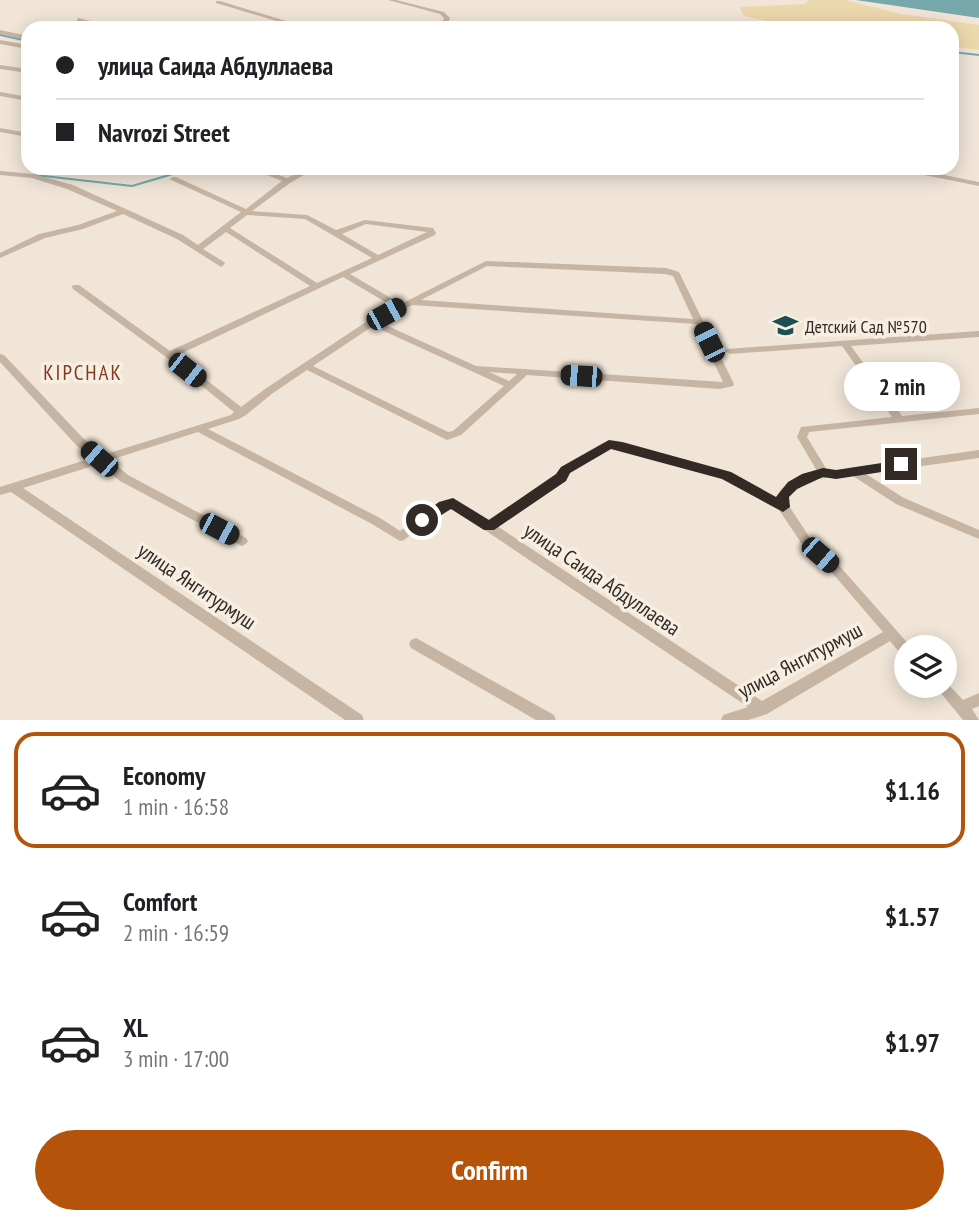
<!DOCTYPE html>
<meta charset="utf-8">
<style>
body{margin:0;font-family:"PT Sans Narrow",sans-serif;background:#f6f6f6;color:#202124;height:100vh;display:flex;flex-direction:column;font-size:26px;white-space:nowrap}
*{box-sizing:border-box;margin:0}
p{font-size:23px;color:#757577}
.icon{flex:none;width:38px;height:38px;fill:none;stroke:currentColor;stroke-width:2;stroke-linecap:round;stroke-linejoin:round}
.map{position:relative;height:720px;overflow:hidden}
.sheet{display:flex;flex-direction:column;background:#fff;flex:1}
.sheet>*{flex:none}
.banner{position:absolute;left:21px;top:21px;width:938px;height:154px;border-radius:21px;box-shadow:0 4px 18px #0003;display:grid;align-content:center;height:154px;padding:0 35px;background:#fff}
.buttons{position:absolute;left:894px;top:635px;display:grid;gap:14px}
.buttons a{display:grid;place-items:center;width:63px;height:63px;border-radius:50%;background:#fff;box-shadow:0 4px 18px #0003;font-size:35px}
.end{position:absolute;width:32px;height:32px;margin:-16px;border:9px solid #332a25;background:#fff;box-shadow:0 0 0 4px #fff}
.from{border-radius:50%}
.bubble{position:absolute;height:49px;border-radius:24px;background:#fff;box-shadow:0 4px 18px #0003;font-size:23px;font-weight:800;line-height:49px;text-align:center}
.car{position:absolute;width:21px;height:42px;margin:-21px -10px;border-radius:9px;box-shadow:0 0 5px 2px #0007;background:linear-gradient(#222 24%,#8ab4d8 0 40%,#222 0 76%,#8ab4d8 0 86%,#222 0)}
.banner b{display:flex;align-items:center;gap:24px;height:66px;font-size:26px}
.banner b+b{border-top:2px solid #e0e0e0}
.banner i{width:18px;height:18px;background:#202124}
ul{padding:12px 0 0;list-style:none}
li{display:flex;align-items:center;gap:21px;height:116px;margin:0 14px 10px;padding:0 21px;border:4px solid transparent;border-radius:21px}
li div{flex:1}
li b{display:block;font-size:26px}
li em{font-style:normal;font-weight:800}
li.selected{border-color:#b45309}
li>.icon{width:63px;height:63px;stroke-width:1.5}
.cta{display:flex;gap:14px;margin-top:auto;padding:14px 35px}
.cta a{flex:1;height:80px;border-radius:42px;background:#b45309;color:#fff;font-size:28px;font-weight:800;line-height:80px;text-align:center}
.map>svg:first-child{display:block}
</style>
<div class="map">
<svg width="979" height="720" viewBox="0 0 979 720">
<rect width="100%" height="100%" fill="#f0e5d7"/>
<path fill="#ecd8ad" d="M 809,0 L 845,0 L 901,14 L 979,25 L 979,50 L 952,46 L 952,28 C 883,28 811,33 744,16 L 739,7 L 805,4 Z"/>
<polygon fill="#77a8ac" points="856,0 979,0 979,18"/>
<g fill="none" stroke-linecap="round" stroke-linejoin="round">
<g stroke="#77a8ac" stroke-width="2">
<polyline points="0,35 28,41"/>
<polyline points="952,52 979,55"/>
<polyline points="35,175 132,186 193,168"/>
</g>
<g fill="#c7b5a3" fill-rule="evenodd">
<polygon points="388,0 396,0 444,12 450,18 446,28 440,28 444,18 440,14"/>
<polygon points="216,1 220,1 309,28 300,28 216,3"/>
<polygon points="79,18 113,27 114,28 105,28 77,21 77,19"/>
<polygon points="0,30 28,36 28,40 0,34"/>
<polygon points="0,40 28,45 28,49 0,44"/>
<polygon points="0,65 28,69 28,73 0,69"/>
<polygon points="0,92 28,97 28,101 0,96"/>
<polygon points="0,128 28,133 28,137 0,132"/>
<path d="M 250,168 L 260,168 L 287,178 L 307,168 L 316,168 L 290,183 L 252,211 L 307,215 L 336,230 L 365,220 L 433,228 L 436,233 L 435,235 L 350,274 L 401,304 L 486,261 L 666,268 L 679,272 L 734,384 L 733,386 L 720,389 L 527,375 L 461,435 L 447,440 L 307,370 L 273,393 L 246,415 L 239,419 L 208,429 L 380,518 L 400,531 L 439,502 C 459,498 472,510 488,520 L 557,474 L 561,467 L 605,442 L 623,442 L 730,472 L 776,498 C 782,483 801,475 817,471 L 797,437 L 801,427 L 892,417 L 842,346 L 730,354 L 725,351 L 727,349 L 979,331 L 979,337 L 851,346 L 902,416 L 979,408 L 979,414 L 809,432 L 807,437 L 827,470 L 837,470 L 979,450 L 979,458 L 866,474 L 904,498 L 979,530 L 979,539 L 896,504 L 853,476 L 815,479 L 804,484 L 788,497 L 789,506 L 812,541 L 836,562 L 912,648 L 906,648 L 906,656 L 901,654 L 890,641 L 767,714 L 748,720 L 721,720 L 723,715 L 748,707 L 455,510 L 445,509 L 404,540 L 400,541 L 372,524 L 198,432 L 110,460 L 128,475 L 246,538 L 248,541 L 246,544 L 242,546 L 238,544 L 120,481 L 99,464 L 23,488 L 362,715 L 364,720 L 345,720 L 11,492 L 0,495 L 0,487 L 92,458 L 76,445 L 0,362 L 0,354 L 4,355 L 84,439 L 103,455 L 231,415 L 234,412 L 166,357 L 73,289 L 72,287 L 73,285 L 79,285 L 170,351 L 310,286 L 226,232 L 203,249 L 224,262 L 225,264 L 221,267 L 177,239 L 123,214 L 83,229 L 45,238 L 0,258 L 0,253 L 39,234 L 78,225 L 117,211 L 67,189 L 32,178 L 0,175 L 0,171 L 33,174 L 73,185 L 183,235 L 198,245 L 241,212 L 169,179 L 173,177 L 176,177 L 246,209 L 282,181 ZM 247,215 L 305,219 L 372,258 L 317,283 L 230,228 ZM 366,224 L 427,232 L 378,255 L 342,234 ZM 487,266 L 665,274 L 673,276 L 693,319 L 421,300 ZM 343,277 L 394,307 L 369,320 L 265,389 L 241,407 L 176,356 ZM 412,305 L 696,324 L 723,382 L 476,366 L 379,322 ZM 373,326 L 504,386 L 453,431 L 448,432 L 313,366 ZM 489,372 L 517,374 L 509,381 ZM 611,449 L 623,450 L 722,478 L 779,510 L 804,547 L 828,568 L 883,632 L 762,701 L 497,526 L 565,480 L 569,473 Z"/>
<polygon points="895,168 910,168 979,182 979,186 899,170"/>
<polygon points="416,638 554,715 556,720 536,720 411,648 409,644 411,640"/>
<polygon points="945,681 963,700 979,693 979,706 972,709 979,720 963,720 935,686 945,686"/>
</g>
</g>
<polygon fill="#332a25" points="609,440 622,442 731,472 776,497 788,482 802,474 823,468 836,470 901,460 908,464 901,469 836,479 823,477 797,489 789,497 790,507 783,512 722,479 611,449 570,473 566,481 494,530 484,530 451,509 427,524 418,524 415,520 439,502 453,498 489,520 556,474 561,467"/>
<defs>
<symbol id="school-bare" viewBox="-9 -9 18 18"><path d="M0-5L7-2L0 1L-7-2ZM-4 1L0 2.5L4 1V4Q0 6-4 4Z" fill="#1c4e53" stroke="#f8efe3" stroke-width="2.5" paint-order="stroke"/></symbol>
</defs>
<g fill-rule="evenodd">
<use href="#school-bare" x="768" y="308" width="35" height="35"/>
</g>
<g text-anchor="middle" dominant-baseline="central" stroke-width="7" stroke-linejoin="round" paint-order="stroke">
<g font-size="18" fill="#332a25" stroke="#f8efe3" text-anchor="start">
<text x="805" y="326">Детский Сад №570</text>
</g>
<g font-size="21" letter-spacing="2" fill="#803a20" stroke="#f8efe3">
<text x="83" y="372">KIPCHAK</text>
</g>
<g font-size="21" fill="#332a25" stroke="#f8efe3">
<text transform="translate(602 579) rotate(34)">улица Саида Абдуллаева</text>
<text transform="translate(197 586) rotate(34)">улица Янгитурмуш</text>
<text transform="translate(800 660) rotate(-28)">улица Янгитурмуш</text>
</g>
</g>
</svg>
<div class="buttons">
<a><svg class="icon" aria-label="layers" viewBox="0 0 24 24"><path d="M12 4l9 5-9 5-9-5zM3 14l9 5 9-5"/></svg></a>
</div>
<i class="end from" style="left:422px;top:520px"></i>
<i class="end" style="left:901px;top:464px"></i>
<div class="bubble" style="left:844px;top:362px;width:116px">2 min</div>
<i class="car" style="left:386px;top:314px;rotate:61deg"></i>
<i class="car" style="left:709px;top:342px;rotate:334deg"></i>
<i class="car" style="left:187px;top:370px;rotate:128deg"></i>
<i class="car" style="left:581px;top:376px;rotate:274deg"></i>
<i class="car" style="left:99px;top:459px;rotate:311deg"></i>
<i class="car" style="left:219px;top:529px;rotate:118deg"></i>
<i class="car" style="left:820px;top:555px;rotate:131deg"></i>
<div class="banner">
<b><i class="from"></i>улица Саида Абдуллаева</b>
<b><i></i>Navrozi Street</b>
</div>
</div>
<section class="sheet">
<ul>
<li class="selected"><svg class="icon" aria-label="car" viewBox="0 0 24 24"><path d="M5 17H2v-5l4-1 3-4h7l3 4 3 1v5h-3M9 17h6M6 11h13"/><circle cx="7" cy="17" r="2"/><circle cx="17" cy="17" r="2"/></svg><div><b>Economy</b><p>1 min · 16:58</p></div><em>$1.16</em></li>
<li><svg class="icon" aria-label="car" viewBox="0 0 24 24"><path d="M5 17H2v-5l4-1 3-4h7l3 4 3 1v5h-3M9 17h6M6 11h13"/><circle cx="7" cy="17" r="2"/><circle cx="17" cy="17" r="2"/></svg><div><b>Comfort</b><p>2 min · 16:59</p></div><em>$1.57</em></li>
<li><svg class="icon" aria-label="car" viewBox="0 0 24 24"><path d="M5 17H2v-5l4-1 3-4h7l3 4 3 1v5h-3M9 17h6M6 11h13"/><circle cx="7" cy="17" r="2"/><circle cx="17" cy="17" r="2"/></svg><div><b>XL</b><p>3 min · 17:00</p></div><em>$1.97</em></li>
</ul>
<div class="cta"><a>Confirm</a></div>
</section>
